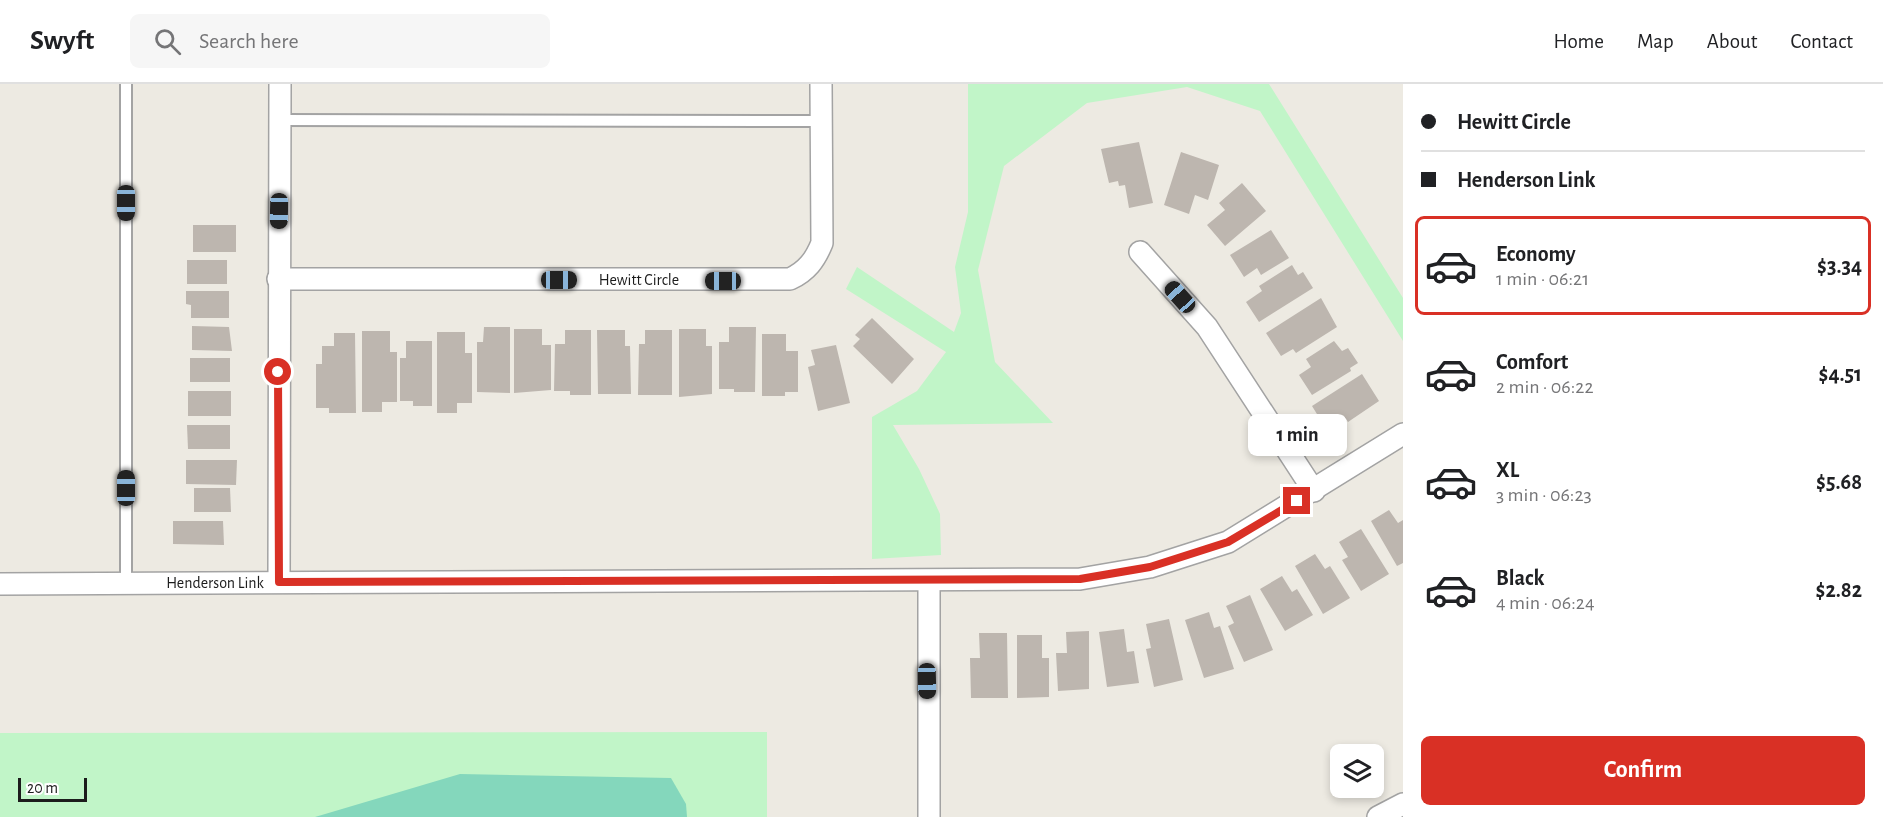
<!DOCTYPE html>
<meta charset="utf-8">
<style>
body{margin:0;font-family:"Alegreya Sans",sans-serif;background:#f6f6f6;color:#202124;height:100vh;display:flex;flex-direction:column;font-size:22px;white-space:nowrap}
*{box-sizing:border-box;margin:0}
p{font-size:20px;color:#757577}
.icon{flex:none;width:33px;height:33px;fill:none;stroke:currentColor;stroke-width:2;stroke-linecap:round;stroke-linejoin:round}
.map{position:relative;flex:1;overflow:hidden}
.drawer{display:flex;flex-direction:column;background:#fff;width:480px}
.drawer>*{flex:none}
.banner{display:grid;align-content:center;height:132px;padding:0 18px;background:#fff}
.fabs{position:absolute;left:1330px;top:660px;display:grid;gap:12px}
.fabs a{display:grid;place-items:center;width:54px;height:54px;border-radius:9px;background:#fff;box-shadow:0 3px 9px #0003;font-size:30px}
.scale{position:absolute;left:18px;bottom:15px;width:69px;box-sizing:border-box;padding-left:6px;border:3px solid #1c1c1c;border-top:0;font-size:16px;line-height:21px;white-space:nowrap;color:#1c1c1c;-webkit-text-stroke:4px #fff;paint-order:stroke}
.end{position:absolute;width:27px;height:27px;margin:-14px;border:8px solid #d93025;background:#fff;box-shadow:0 0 0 3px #fff}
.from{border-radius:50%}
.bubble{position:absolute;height:42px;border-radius:9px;background:#fff;box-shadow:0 3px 9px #0003;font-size:20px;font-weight:700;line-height:42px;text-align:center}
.car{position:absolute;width:18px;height:36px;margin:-18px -9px;border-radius:8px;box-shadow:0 0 4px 2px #0007;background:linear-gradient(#222 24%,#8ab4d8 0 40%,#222 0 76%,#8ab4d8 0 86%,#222 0)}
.banner b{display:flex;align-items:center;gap:21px;height:57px;font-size:22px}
.banner b+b{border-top:2px solid #e0e0e0}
.banner i{width:15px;height:15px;background:#202124}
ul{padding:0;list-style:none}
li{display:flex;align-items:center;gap:18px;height:99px;margin:0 12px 9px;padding:0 6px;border:3px solid transparent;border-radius:9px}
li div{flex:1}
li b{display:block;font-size:22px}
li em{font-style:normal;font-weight:700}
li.on{border-color:#d93025}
li>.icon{width:54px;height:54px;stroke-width:1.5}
.primary-button{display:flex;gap:12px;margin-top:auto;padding:12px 18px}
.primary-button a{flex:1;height:69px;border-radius:9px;background:#d93025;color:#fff;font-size:24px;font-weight:700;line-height:69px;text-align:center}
header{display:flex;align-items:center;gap:36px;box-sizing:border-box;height:84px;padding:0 30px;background:#fff;border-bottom:2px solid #e0e0e0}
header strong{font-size:28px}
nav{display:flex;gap:33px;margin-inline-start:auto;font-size:21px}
.search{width:420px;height:54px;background:#f6f6f6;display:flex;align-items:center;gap:15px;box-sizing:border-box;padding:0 21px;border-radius:9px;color:#757577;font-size:22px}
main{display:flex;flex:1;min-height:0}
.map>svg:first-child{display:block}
</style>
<header>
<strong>Swyft</strong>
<div class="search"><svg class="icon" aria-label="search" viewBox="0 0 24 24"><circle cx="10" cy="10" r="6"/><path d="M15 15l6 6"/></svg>Search here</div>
<nav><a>Home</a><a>Map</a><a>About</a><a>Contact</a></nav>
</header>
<main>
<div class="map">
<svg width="1403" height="733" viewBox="0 0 1403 733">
<rect width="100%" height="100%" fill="#edeae2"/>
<g fill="#c1f5c8">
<polygon points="968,0 1269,0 1403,214 1403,257 1260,27 1187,3 1087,19 1004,82 978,186 995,278 1053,339 893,341 919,385 940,430 941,471 872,475 872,333 917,307 946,268 846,205 857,183 954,248 961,229 955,183 968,128"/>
<polygon points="767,648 767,733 0,733 0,649"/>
</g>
<polygon fill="#84d7bc" points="460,690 671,694 686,720 687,733 315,733"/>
<g fill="#bdb6af">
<polygon points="1139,58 1153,119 1129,124 1125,101 1119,102 1118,97 1109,99 1101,65"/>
<polygon points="1181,68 1219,81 1208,116 1195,111 1189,130 1164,121"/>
<polygon points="1242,99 1266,127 1225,162 1207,141 1225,126 1219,119"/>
<rect x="193" y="141" width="43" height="27"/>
<polygon points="1271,146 1289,174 1261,191 1257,184 1244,193 1230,171"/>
<rect x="187" y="176" width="40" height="24"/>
<polygon points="1292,181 1298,191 1303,188 1313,204 1259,238 1246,218 1262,207 1259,202"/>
<polygon points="186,207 229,207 229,234 191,234 191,221 186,220"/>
<polygon points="1321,214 1337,243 1296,269 1293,265 1281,272 1266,249"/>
<polygon points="872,234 914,275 892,300 853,262 860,255 855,251"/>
<polygon points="192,242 229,243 232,267 192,266"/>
<polygon points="484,243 510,243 510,309 477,308 477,258 483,258"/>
<polygon points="729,243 756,243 755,308 734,308 734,305 719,305 719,258 729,258"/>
<polygon points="514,245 542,245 542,261 551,261 551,306 514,309"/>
<polygon points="679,245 706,245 706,262 712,262 712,310 679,313"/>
<polygon points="565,246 591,246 591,311 570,311 570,307 554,307 555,260 565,260"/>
<polygon points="597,246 625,246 625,262 630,262 631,310 598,310"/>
<polygon points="645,246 672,246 672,311 638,311 639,260 645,260"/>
<polygon points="362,247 390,247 390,268 397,268 397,318 382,318 382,328 362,328"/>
<polygon points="437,248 465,248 465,269 472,269 472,319 457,319 457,329 437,329"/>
<polygon points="334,249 355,249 356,329 329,329 329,324 316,324 316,280 322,280 322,262 334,262"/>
<polygon points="762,250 786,250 786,267 798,267 798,308 785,308 785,312 762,312"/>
<polygon points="406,257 432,257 432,322 413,322 413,317 400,317 400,274 406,274"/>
<polygon points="1334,257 1342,267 1348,264 1358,279 1350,284 1351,287 1312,311 1299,291 1311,283 1306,275"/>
<polygon points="836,261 850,319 818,327 808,283 815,281 811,266"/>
<rect x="190" y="274" width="40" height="24"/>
<polygon points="1362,290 1379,317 1348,338 1343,331 1325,343 1312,322"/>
<rect x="188" y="307" width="43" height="25"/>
<polygon points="187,341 230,341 230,365 188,365"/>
<polygon points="186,376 237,376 236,401 186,400"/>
<polygon points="194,404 230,404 231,428 194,428"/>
<polygon points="1389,426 1398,439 1403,436 1403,479 1397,482 1371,437"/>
<polygon points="173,437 223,437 224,461 173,460"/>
<polygon points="1361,445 1389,490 1361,507 1342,476 1348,473 1339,458"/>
<polygon points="1315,470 1325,485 1330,482 1350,514 1323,530 1295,482"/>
<polygon points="1282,492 1292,508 1297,505 1313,531 1285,547 1260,505"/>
<polygon points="1250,511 1273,566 1244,578 1228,542 1234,539 1226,522"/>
<polygon points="1209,528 1214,544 1220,542 1234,585 1204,594 1185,536"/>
<polygon points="1169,535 1183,596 1154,603 1146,565 1151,564 1146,540"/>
<polygon points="1124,545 1127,568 1134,567 1139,599 1107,603 1099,548"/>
<polygon points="1089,547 1089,605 1058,607 1056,569 1067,569 1066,548"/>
<polygon points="979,549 1007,549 1008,614 971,614 970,574 980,574"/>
<polygon points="1017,551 1042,551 1042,574 1049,574 1049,613 1017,614"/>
</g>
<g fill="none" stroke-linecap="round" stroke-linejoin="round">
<defs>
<g id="service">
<polyline points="280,36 821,37"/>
<polyline points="126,499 126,0"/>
</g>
<g id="minor">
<polyline points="1140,168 1207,243 1314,407"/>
<path d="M 278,195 L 790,195 C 807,187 815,176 822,159 L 821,0"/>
<polyline points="279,498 280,0"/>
<polyline points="0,500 1080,495 1150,483 1228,458 1403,350"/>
<polyline points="929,733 929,497"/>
<polyline points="1378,733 1403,720"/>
</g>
</defs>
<use href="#service" stroke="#a3a3a3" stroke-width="14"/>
<use href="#minor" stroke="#a3a3a3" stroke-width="24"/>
<use href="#service" stroke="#fff" stroke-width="10"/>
<use href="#minor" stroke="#fff" stroke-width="21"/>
</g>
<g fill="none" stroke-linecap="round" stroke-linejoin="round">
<polyline stroke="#d93025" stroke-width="8" points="278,288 279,498 1080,495 1150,483 1228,458 1297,417"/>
</g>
<g text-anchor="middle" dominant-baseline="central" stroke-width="4.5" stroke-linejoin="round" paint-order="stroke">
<g font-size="16" fill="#1c1c1c" stroke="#fff">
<text x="639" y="196">Hewitt Circle</text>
<text x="215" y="499">Henderson Link</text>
</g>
</g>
</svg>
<div class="fabs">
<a><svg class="icon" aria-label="layers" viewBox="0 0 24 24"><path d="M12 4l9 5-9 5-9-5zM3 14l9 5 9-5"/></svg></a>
</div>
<div class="scale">20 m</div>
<i class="end from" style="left:278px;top:288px"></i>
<i class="end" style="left:1297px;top:417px"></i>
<div class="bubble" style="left:1248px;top:330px;width:99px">1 min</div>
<i class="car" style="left:126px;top:119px;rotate:180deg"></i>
<i class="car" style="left:279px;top:127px;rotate:181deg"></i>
<i class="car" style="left:559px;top:196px;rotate:90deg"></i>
<i class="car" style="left:723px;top:197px;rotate:270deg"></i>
<i class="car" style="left:1180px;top:213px;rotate:318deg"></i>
<i class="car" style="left:126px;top:404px;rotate:0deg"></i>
<i class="car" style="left:927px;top:597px;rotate:179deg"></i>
</div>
<section class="drawer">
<div class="banner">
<b><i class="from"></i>Hewitt Circle</b>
<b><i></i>Henderson Link</b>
</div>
<ul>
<li class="on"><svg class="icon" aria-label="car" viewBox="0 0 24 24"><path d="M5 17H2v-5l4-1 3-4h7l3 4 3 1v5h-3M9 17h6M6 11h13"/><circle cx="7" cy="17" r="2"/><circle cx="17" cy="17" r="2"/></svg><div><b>Economy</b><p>1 min · 06:21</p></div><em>$3.34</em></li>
<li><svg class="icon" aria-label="car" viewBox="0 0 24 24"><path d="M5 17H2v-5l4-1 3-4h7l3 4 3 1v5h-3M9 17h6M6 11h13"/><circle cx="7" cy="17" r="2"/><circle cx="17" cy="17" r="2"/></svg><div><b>Comfort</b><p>2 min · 06:22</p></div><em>$4.51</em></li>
<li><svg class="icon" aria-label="car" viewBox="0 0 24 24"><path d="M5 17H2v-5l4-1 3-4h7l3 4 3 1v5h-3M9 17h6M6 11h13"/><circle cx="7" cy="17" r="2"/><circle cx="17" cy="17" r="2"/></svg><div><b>XL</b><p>3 min · 06:23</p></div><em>$5.68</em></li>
<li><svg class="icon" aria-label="car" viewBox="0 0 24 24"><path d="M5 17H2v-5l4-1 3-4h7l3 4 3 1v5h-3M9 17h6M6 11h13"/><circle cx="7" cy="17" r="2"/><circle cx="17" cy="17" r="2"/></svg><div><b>Black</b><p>4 min · 06:24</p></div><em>$2.82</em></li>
</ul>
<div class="primary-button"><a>Confirm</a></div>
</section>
</main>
